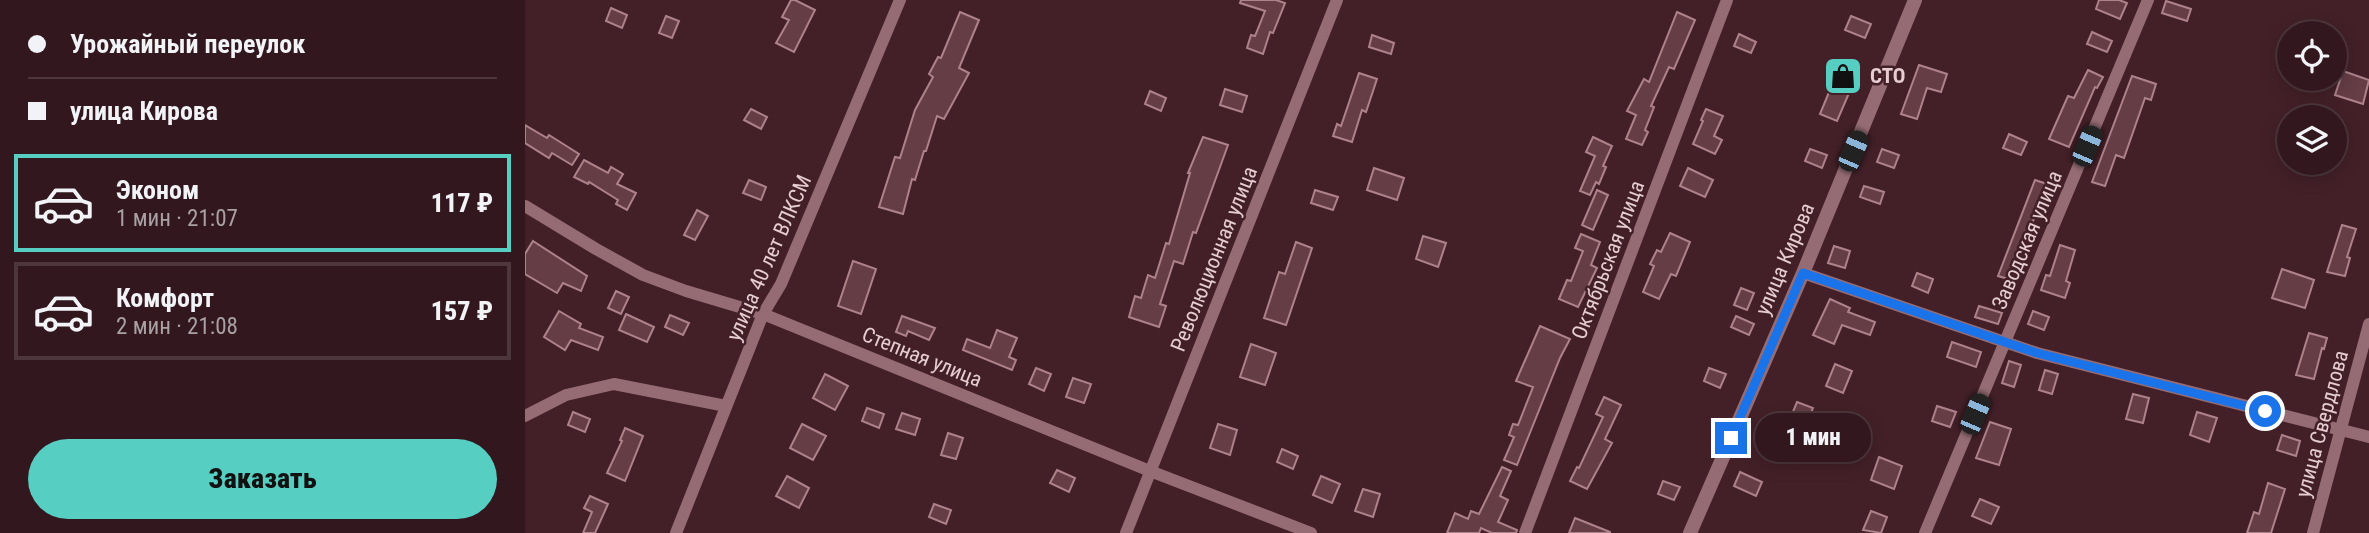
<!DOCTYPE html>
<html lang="ru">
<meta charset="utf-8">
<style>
body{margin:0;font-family:"Roboto Condensed",sans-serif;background:#3d252b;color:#f1f3f6;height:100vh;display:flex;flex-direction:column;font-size:26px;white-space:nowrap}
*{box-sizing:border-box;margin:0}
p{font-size:23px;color:#a8a0a4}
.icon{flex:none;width:38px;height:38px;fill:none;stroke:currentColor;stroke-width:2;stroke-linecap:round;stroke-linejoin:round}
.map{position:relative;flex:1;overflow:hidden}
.side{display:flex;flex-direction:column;background:#32181e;width:525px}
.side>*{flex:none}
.banner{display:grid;align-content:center;height:154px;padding:0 28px;background:#32181e}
.buttons{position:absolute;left:1752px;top:21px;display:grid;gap:14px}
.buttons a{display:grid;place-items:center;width:70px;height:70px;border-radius:50%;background:#32181e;box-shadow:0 4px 18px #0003,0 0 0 2px #4d373c;font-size:35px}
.end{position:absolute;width:32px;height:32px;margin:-16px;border:9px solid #1a73e8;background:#fff;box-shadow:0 0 0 4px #fff}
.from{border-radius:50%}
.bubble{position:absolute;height:49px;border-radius:24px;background:#32181e;box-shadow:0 4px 18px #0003,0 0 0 2px #4d373c;font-size:23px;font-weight:800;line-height:49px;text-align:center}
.car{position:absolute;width:21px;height:42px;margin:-21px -10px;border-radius:9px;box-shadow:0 0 5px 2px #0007;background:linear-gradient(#222 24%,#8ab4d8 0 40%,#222 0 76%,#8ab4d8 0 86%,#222 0)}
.banner b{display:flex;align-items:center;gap:24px;height:66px;font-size:26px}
.banner b+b{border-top:2px solid #4d373c}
.banner i{width:18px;height:18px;background:#f1f3f6}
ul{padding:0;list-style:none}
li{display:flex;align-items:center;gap:21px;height:98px;margin:0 14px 10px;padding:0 14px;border:4px solid #4d373c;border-radius:0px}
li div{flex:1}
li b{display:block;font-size:26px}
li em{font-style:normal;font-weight:800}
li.selected{border-color:#57cec2}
li>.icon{width:63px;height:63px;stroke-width:1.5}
.primary-button{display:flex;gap:14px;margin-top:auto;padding:14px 28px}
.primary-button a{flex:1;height:80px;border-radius:42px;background:#57cec2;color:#111;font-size:28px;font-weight:800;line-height:80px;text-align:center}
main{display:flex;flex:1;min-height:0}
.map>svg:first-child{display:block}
</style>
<main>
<section class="side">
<div class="banner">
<b><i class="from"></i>Урожайный переулок</b>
<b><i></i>улица Кирова</b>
</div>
<ul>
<li class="selected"><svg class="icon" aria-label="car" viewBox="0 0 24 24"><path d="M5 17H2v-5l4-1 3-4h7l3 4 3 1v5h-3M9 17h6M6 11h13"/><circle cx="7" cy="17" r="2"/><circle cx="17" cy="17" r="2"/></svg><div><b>Эконом</b><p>1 мин · 21:07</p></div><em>117 ₽</em></li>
<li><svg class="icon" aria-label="car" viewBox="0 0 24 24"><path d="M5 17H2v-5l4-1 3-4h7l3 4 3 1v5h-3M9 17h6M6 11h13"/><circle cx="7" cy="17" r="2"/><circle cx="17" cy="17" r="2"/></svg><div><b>Комфорт</b><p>2 мин · 21:08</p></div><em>157 ₽</em></li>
</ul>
<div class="primary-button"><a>Заказать</a></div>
</section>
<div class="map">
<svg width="1844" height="533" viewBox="0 0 1844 533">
<rect width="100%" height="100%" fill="#432028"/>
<g fill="#643d45" stroke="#ae828a" stroke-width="2">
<polygon points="266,0 270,0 290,10 269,52 251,43 264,20 257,17"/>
<polygon points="716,0 751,0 760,3 748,33 745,32 738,54 722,48 726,35 730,36 740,11 715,3"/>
<polygon points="1574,0 1594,0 1602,3 1595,19 1571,9"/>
<polygon points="1641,1 1666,9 1662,21 1637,13"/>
<polygon points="86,8 102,15 97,28 81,21"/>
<polygon points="435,12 454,20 434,68 444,73 419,119 412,116 401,151 399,151 390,180 387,179 378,214 354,207 370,157 375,158 390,110 408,77 404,74 413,57 416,58"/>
<polygon points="1152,12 1170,20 1149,69 1144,67 1126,106 1129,107 1120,130 1123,132 1117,145 1101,139 1111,115 1102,111 1119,79 1124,82"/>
<polygon points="141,16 154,21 147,38 134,33"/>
<polygon points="1326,16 1346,24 1340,38 1320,30"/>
<polygon points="1567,32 1587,41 1582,52 1562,44"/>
<polygon points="1214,34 1231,42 1226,53 1209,46"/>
<polygon points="847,35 869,43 866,54 844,47"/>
<polygon points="1311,61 1334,70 1312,121 1295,114 1307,85 1302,83"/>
<polygon points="1394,65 1422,74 1416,92 1402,88 1392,119 1376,114"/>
<polygon points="1563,70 1578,77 1572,88 1570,87 1544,147 1524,139 1543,96 1549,98"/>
<polygon points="1818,71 1844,80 1838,104 1810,95"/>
<polygon points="834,73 852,79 841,112 837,110 827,142 808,136 812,124 816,126"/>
<polygon points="1607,76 1631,84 1626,100 1620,98 1599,158 1591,155 1580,186 1567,182"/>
<polygon points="700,89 722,96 717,112 695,105"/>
<polygon points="625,91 641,98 636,111 620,104"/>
<polygon points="226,109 242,117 236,129 219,120"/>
<polygon points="1181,109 1198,116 1189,136 1197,140 1190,154 1168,144 1178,121 1176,120"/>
<polygon points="0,125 22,138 24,135 54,154 47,165 27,153 24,158 0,143"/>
<polygon points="1484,134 1502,142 1496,155 1478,148"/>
<polygon points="678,137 703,145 671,233 668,232 658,264 649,261 635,304 641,306 634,327 604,317 610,296 616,298 623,275 630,278 641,243 644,244 665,173 663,173"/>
<polygon points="1068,137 1087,146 1078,166 1081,167 1074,184 1071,182 1065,195 1055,191 1070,156 1061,152"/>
<polygon points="1285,149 1302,155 1297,168 1280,161"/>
<polygon points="1357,149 1374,155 1369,168 1352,162"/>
<polygon points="59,160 83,173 86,167 98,174 92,184 111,193 102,210 91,204 93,200 64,182 63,184 49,177"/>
<polygon points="849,168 879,178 872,200 842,190"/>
<polygon points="1163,168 1188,180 1180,197 1155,186"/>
<polygon points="224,180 241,187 236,200 218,193"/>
<polygon points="1510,180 1528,186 1524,198 1518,196 1497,249 1503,251 1490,281 1473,276"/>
<polygon points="1339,186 1359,192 1355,204 1335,197"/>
<polygon points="790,190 813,197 808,210 786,203"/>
<polygon points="1072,190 1083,195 1068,230 1057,225"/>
<polygon points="172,210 183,216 170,240 159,235"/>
<polygon points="1817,225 1831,229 1822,257 1825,258 1820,276 1802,272"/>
<polygon points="1145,233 1165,242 1151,276 1146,274 1134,299 1118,292 1129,266 1125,264 1132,250 1136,252"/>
<polygon points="1056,234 1075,242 1066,265 1072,268 1053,307 1034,299 1042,280 1046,281 1058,251 1050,248"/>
<polygon points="898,236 921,243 913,267 891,259"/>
<polygon points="8,241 62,276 56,291 38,283 32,293 0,274 0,254"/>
<polygon points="771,242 787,248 761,325 739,318 754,272 760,274"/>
<polygon points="1535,245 1550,250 1541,281 1545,283 1540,298 1516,290 1521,275 1525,276"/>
<polygon points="1309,246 1325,251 1320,268 1303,263"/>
<polygon points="328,261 351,269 336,314 313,306"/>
<polygon points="1757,269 1789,280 1780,308 1747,298"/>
<polygon points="1392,273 1408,279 1403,293 1387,286"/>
<polygon points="1216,288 1229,293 1222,310 1209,305"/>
<polygon points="91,291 104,297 96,314 83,308"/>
<polygon points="1305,299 1325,308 1323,312 1350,322 1345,335 1317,325 1309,344 1288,335"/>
<polygon points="1454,306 1477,313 1473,324 1450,317"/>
<polygon points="34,311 56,324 54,328 78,337 73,350 46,340 40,350 19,337"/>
<polygon points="1508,311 1524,317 1519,330 1503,324"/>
<polygon points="101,314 129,327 122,342 94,330"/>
<polygon points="145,315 164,323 158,335 140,327"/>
<polygon points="377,316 410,328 404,340 383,331 381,336 371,332"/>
<polygon points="1211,316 1229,324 1224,335 1206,327"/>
<polygon points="1015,326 1045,339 1035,358 992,465 979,460 989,437 984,435 988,424 993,425 1008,387 991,381"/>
<polygon points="472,330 492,338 484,357 491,360 487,370 438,350 442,339 465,348"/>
<polygon points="1784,333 1802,338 1799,349 1797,348 1789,379 1771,375"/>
<polygon points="1427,342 1456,352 1451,367 1422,357"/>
<polygon points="726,344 751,353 740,385 715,377"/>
<polygon points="1484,361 1496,365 1489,387 1477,383"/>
<polygon points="1310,364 1327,371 1318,393 1301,386"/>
<polygon points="511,368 526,374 519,391 504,384"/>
<polygon points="1184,368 1201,374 1195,388 1179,381"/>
<polygon points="1520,370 1533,374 1527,394 1514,390"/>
<polygon points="300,374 323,386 310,410 288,398"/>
<polygon points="548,378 566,384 559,403 541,397"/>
<polygon points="1608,394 1624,398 1618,423 1601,419"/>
<polygon points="1079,397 1096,405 1080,439 1087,443 1062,489 1045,481 1052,467 1054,468 1078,417 1071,414"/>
<polygon points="1272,402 1288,408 1281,425 1265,419"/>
<polygon points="1412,406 1431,412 1425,427 1407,421"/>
<polygon points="342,408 359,414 354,428 337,421"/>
<polygon points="48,412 65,419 60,432 43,425"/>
<polygon points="1672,412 1692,418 1684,442 1665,435"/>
<polygon points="377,413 395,419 390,435 371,429"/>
<polygon points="1465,422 1486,429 1474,465 1451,458"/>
<polygon points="277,424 301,436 288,460 265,448"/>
<polygon points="693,424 712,430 705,455 685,448"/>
<polygon points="100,428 118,436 100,481 82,473 97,441 95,440"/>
<polygon points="423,433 438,438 431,459 416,455"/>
<polygon points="1757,435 1775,441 1771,456 1752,450"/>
<polygon points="757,449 773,456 768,469 752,462"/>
<polygon points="1354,457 1377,466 1369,489 1346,480"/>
<polygon points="977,467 986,471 975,496 983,500 973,522 992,530 991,533 967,533 956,528 954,533 922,533 930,513 943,519 946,511 954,514"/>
<polygon points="532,470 550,478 544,492 525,483"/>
<polygon points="1215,472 1237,482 1231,496 1209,486"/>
<polygon points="262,476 284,488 274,508 251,496"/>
<polygon points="796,476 815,484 807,503 788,495"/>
<polygon points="1138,481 1155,487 1149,500 1133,494"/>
<polygon points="1743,483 1760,489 1746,533 1722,533 1729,512 1734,514"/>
<polygon points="838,489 855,494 848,517 830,511"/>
<polygon points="65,496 83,504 70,533 58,533 67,512 59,508"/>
<polygon points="1455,499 1474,507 1466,524 1447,516"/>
<polygon points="409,504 426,510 421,524 404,517"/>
<polygon points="1346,511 1362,517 1356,533 1338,530"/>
<polygon points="1050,518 1085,532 1085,533 1044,533"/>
</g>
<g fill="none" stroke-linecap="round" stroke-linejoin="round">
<g stroke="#966c74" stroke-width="12">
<polyline points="0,206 71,249 118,275 161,291 238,314 625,471 786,533"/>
<polyline points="1278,273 1512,353 1844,437"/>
<polyline points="0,416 41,395 89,384 201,406"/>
<polyline points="151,533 238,314 256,284 375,0"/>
<polyline points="601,533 812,0"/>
<polyline points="1000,533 1202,0"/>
<polyline points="1400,533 1623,0"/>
<polyline points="1788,533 1844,324"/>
</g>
<polyline stroke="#966c74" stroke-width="14" points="1165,533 1278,273 1390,0"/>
</g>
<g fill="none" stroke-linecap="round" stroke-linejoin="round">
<polyline stroke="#1a73e8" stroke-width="9" points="1206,438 1278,273 1512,353 1740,411"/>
</g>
<defs>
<symbol id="shop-square" viewBox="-11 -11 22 22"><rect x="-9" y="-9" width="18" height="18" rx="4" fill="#57cec2" stroke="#432028"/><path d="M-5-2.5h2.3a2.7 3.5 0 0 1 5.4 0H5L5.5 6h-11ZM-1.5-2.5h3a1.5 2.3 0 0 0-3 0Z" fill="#111"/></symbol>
</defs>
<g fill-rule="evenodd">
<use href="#shop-square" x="1296" y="54" width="44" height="44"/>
</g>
<g text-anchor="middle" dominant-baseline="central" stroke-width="5" stroke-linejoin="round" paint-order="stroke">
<g font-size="21" font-weight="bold" fill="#e5cdd1" stroke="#432028" text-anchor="start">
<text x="1345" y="76">СТО</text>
</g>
<g font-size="21" fill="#e5cdd1" stroke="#432028">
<text transform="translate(1502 240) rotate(-67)">Заводская улица</text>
<text transform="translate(244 258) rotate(-66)">улица 40 лет ВЛКСМ</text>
<text transform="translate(689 259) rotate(-68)">Революционная улица</text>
<text transform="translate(1260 259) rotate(-67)">улица Кирова</text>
<text transform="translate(1083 260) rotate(-69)">Октябрьская улица</text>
<text transform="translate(397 357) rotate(22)">Степная улица</text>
<text transform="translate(1797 424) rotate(-75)">улица Свердлова</text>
</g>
</g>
</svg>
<div class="buttons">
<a><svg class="icon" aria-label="locate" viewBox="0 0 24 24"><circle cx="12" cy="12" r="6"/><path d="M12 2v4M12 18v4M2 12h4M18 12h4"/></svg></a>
<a><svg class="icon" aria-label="layers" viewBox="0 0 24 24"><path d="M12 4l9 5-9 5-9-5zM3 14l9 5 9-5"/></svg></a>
</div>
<i class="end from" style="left:1740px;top:411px"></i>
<i class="end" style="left:1206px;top:438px"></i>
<div class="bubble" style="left:1230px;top:413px;width:116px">1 мин</div>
<i class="car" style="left:1562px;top:146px;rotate:23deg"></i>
<i class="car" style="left:1328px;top:151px;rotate:23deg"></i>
<i class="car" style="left:1450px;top:414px;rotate:23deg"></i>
</div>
</main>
